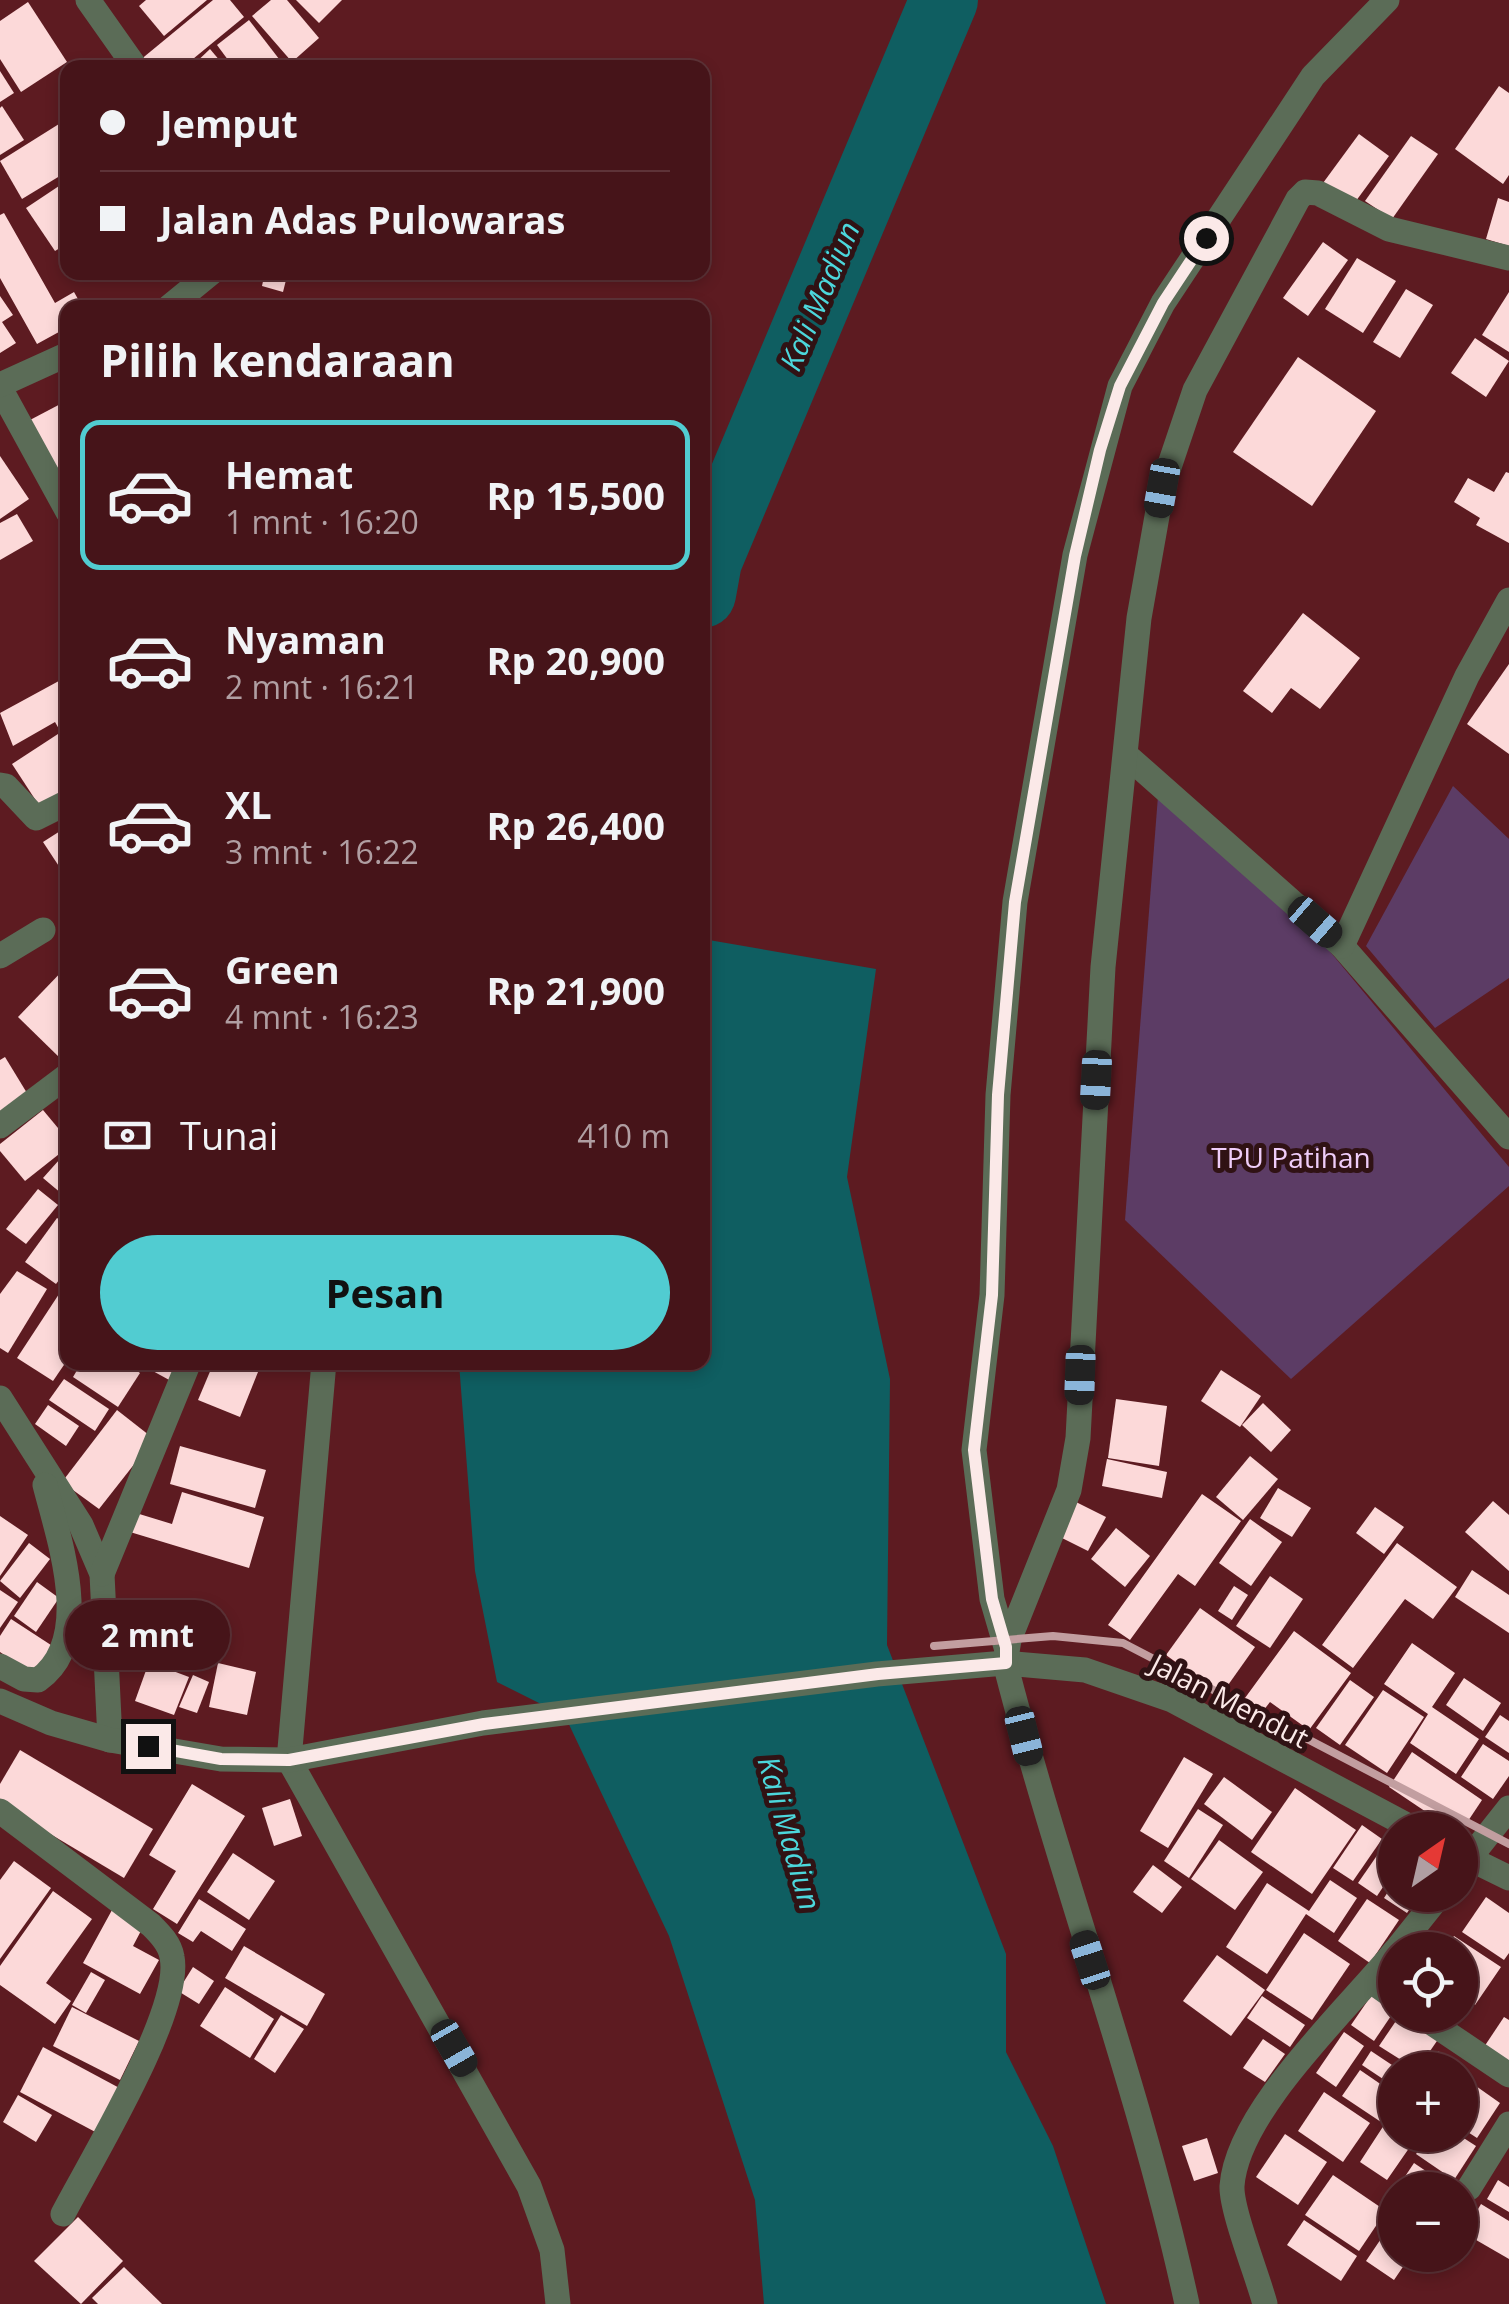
<!DOCTYPE html>
<html lang="id">
<meta charset="utf-8">
<style>
body{margin:0;font-family:"Open Sans",sans-serif;background:#4d1d22;color:#f1f3f6;height:100vh;display:flex;flex-direction:column;font-size:38px;white-space:nowrap}
*{box-sizing:border-box;margin:0}
p{font-size:32px;color:#b09ea2}
.icon{flex:none;width:55px;height:55px;fill:none;stroke:currentColor;stroke-width:2;stroke-linecap:round;stroke-linejoin:round}
.map{position:relative;flex:1;overflow:hidden}
.details{position:absolute;left:60px;top:300px;width:650px;height:1070px;display:flex;flex-direction:column;background:#461419;border-radius:20px;box-shadow:0 5px 15px #0003,0 0 0 2px #5e3338}
.details>*{flex:none}
.banner{position:absolute;left:60px;top:60px;width:650px;height:220px;border-radius:20px;box-shadow:0 5px 15px #0003,0 0 0 2px #5e3338;display:grid;align-content:center;height:220px;padding:0 40px;background:#461419}
.needle{width:65px;rotate:34deg}
.fabs{position:absolute;left:1378px;top:1812px;display:grid;gap:20px}
.fabs a{display:grid;place-items:center;width:100px;height:100px;border-radius:50%;background:#461419;box-shadow:0 5px 15px #0003,0 0 0 2px #5e3338;font-size:50px}
.end{position:absolute;width:45px;height:45px;margin:-22px;border:12px solid #fbe9e8;background:#111;box-shadow:0 0 0 5px #111}
.from{border-radius:50%}
.bubble{position:absolute;height:70px;border-radius:35px;background:#461419;box-shadow:0 5px 15px #0003,0 0 0 2px #5e3338;font-size:32px;font-weight:700;line-height:70px;text-align:center}
.car{position:absolute;width:30px;height:60px;margin:-30px -15px;border-radius:12px;box-shadow:0 0 8px 2px #0007;background:linear-gradient(#222 24%,#8ab4d8 0 40%,#222 0 76%,#8ab4d8 0 86%,#222 0)}
.banner b{display:flex;align-items:center;gap:35px;height:95px;font-size:38px}
.banner b+b{border-top:2px solid #5e3338}
.banner i{width:25px;height:25px;background:#f1f3f6}
ul{padding:0;list-style:none}
li{display:flex;align-items:center;gap:30px;height:150px;margin:0 20px 15px;padding:0 20px;border:5px solid transparent;border-radius:20px}
li div{flex:1}
li b{display:block;font-size:38px}
li em{font-style:normal;font-weight:700}
li.active{border-color:#51ccd1}
li>.icon{width:90px;height:90px;stroke-width:1.5}
h2{padding:0 40px;font-size:45px;line-height:120px}
.pay{display:flex;align-items:center;gap:25px;height:110px;padding:0 40px;font-size:38px}
.pay p{margin-inline-start:auto}
.button{display:flex;gap:20px;margin-top:auto;padding:20px 40px}
.button a{flex:1;height:115px;border-radius:60px;background:#51ccd1;color:#111;font-size:40px;font-weight:700;line-height:115px;text-align:center}
.map>svg:first-child{display:block}
</style>
<div class="map">
<svg width="1509" height="2304" viewBox="0 0 1509 2304">
<rect width="100%" height="100%" fill="#5d1b21"/>
<g fill="#5c3c65">
<polygon points="1453,786 1509,839 1509,978 1435,1028 1366,946"/>
<polygon points="1158,796 1293,907 1509,1167 1509,1186 1291,1379 1125,1220"/>
</g>
<polygon fill="#0f5e61" points="703,939 876,969 847,1177 890,1379 887,1645 1006,1954 1006,2052 1053,2146 1106,2304 764,2304 755,2200 669,1936 565,1716 497,1682 475,1571 459,1363 702,1362"/>
<g fill="none" stroke-linecap="round" stroke-linejoin="round">
<polyline stroke="#0f5e61" stroke-width="68" points="702,594 708,561 944,0"/>
</g>
<g fill="#fcd9d9">
<polygon points="146,0 207,0 164,36 139,6"/>
<polygon points="213,0 230,0 244,17 182,68 145,68 139,61"/>
<polygon points="271,0 287,0 319,38 292,62 252,16"/>
<polygon points="296,0 342,0 319,23"/>
<polygon points="28,2 67,62 21,92 0,59 0,21"/>
<polygon points="249,20 286,68 234,68 217,45"/>
<polygon points="210,49 226,68 190,68"/>
<polygon points="0,71 14,93 0,102"/>
<polygon points="1499,86 1509,93 1509,175 1503,184 1455,149"/>
<polygon points="2,106 24,140 0,155 0,108"/>
<polygon points="59,124 68,138 68,171 22,199 0,161"/>
<polygon points="1359,134 1389,156 1353,205 1323,183"/>
<polygon points="1411,136 1438,154 1392,219 1365,201"/>
<polygon points="68,180 68,243 55,251 26,208"/>
<polygon points="1498,198 1509,202 1509,246 1486,239"/>
<polygon points="4,213 55,303 74,292 83,308 68,308 68,327 37,344 0,278 0,215"/>
<polygon points="1323,242 1348,260 1308,316 1283,298"/>
<polygon points="1357,258 1396,281 1363,333 1325,309"/>
<polygon points="265,272 288,272 283,292 262,286"/>
<polygon points="1406,289 1433,305 1400,358 1373,342"/>
<polygon points="1509,292 1509,352 1482,335"/>
<polygon points="0,296 13,315 2,322 16,343 0,353"/>
<polygon points="1475,338 1509,361 1486,397 1451,373"/>
<polygon points="1298,357 1376,411 1312,506 1233,452"/>
<polygon points="68,400 68,487 30,420"/>
<polygon points="0,456 29,499 0,519"/>
<polygon points="1506,472 1509,473 1509,543 1476,525 1480,518 1454,502 1468,478 1494,492"/>
<polygon points="17,514 33,541 0,560 0,523"/>
<polygon points="1303,613 1360,658 1320,709 1291,688 1272,713 1243,691"/>
<polygon points="1509,664 1509,754 1467,724"/>
<polygon points="68,676 68,724 59,729 55,722 13,746 0,713"/>
<polygon points="58,734 68,749 68,798 44,813 12,764"/>
<polygon points="68,826 68,880 43,842"/>
<polygon points="68,965 68,1054 62,1060 18,1017"/>
<polygon points="5,1057 30,1098 0,1116 0,1060"/>
<polygon points="43,1110 68,1140 68,1147 25,1181 0,1151 0,1144"/>
<polygon points="68,1150 68,1199 43,1178"/>
<polygon points="38,1189 58,1205 26,1244 6,1229"/>
<polygon points="57,1218 68,1225 68,1268 56,1284 25,1262"/>
<polygon points="17,1271 47,1289 8,1353 0,1348 0,1294"/>
<polygon points="59,1294 68,1299 68,1359 53,1381 17,1358"/>
<polygon points="82,1362 125,1362 140,1373 118,1407 73,1377"/>
<polygon points="154,1362 181,1362 171,1381 151,1370"/>
<polygon points="214,1362 262,1362 240,1417 198,1400"/>
<polygon points="1221,1370 1261,1396 1240,1427 1201,1401"/>
<polygon points="64,1379 109,1409 95,1431 49,1400"/>
<polygon points="1116,1399 1167,1406 1159,1466 1108,1458"/>
<polygon points="1263,1403 1291,1430 1271,1452 1242,1425"/>
<polygon points="48,1405 79,1426 66,1446 35,1424"/>
<polygon points="117,1410 154,1439 99,1509 62,1482"/>
<polygon points="180,1446 266,1470 255,1508 170,1484"/>
<polygon points="1250,1456 1278,1479 1243,1520 1216,1497"/>
<polygon points="1107,1459 1167,1472 1162,1498 1102,1486"/>
<polygon points="1278,1488 1311,1508 1292,1537 1260,1518"/>
<polygon points="182,1492 264,1517 249,1568 130,1532 136,1513 172,1524"/>
<polygon points="1202,1494 1241,1521 1195,1586 1178,1574 1130,1640 1108,1625"/>
<polygon points="1493,1501 1509,1515 1509,1571 1465,1532"/>
<polygon points="1076,1502 1106,1517 1088,1551 1058,1536"/>
<polygon points="1375,1507 1404,1527 1384,1554 1356,1533"/>
<polygon points="0,1516 28,1535 0,1576"/>
<polygon points="1250,1519 1282,1542 1251,1586 1219,1563"/>
<polygon points="1116,1528 1150,1556 1125,1587 1091,1559"/>
<polygon points="29,1543 50,1559 20,1598 0,1581"/>
<polygon points="1397,1543 1457,1587 1433,1619 1405,1599 1353,1668 1322,1645"/>
<polygon points="1472,1570 1509,1595 1509,1633 1455,1597"/>
<polygon points="1270,1576 1303,1599 1270,1648 1236,1626"/>
<polygon points="37,1582 59,1598 36,1632 14,1616"/>
<polygon points="1234,1586 1248,1595 1232,1620 1218,1611"/>
<polygon points="0,1590 18,1602 0,1628"/>
<polygon points="1200,1608 1255,1647 1221,1695 1166,1655"/>
<polygon points="11,1619 54,1647 35,1676 0,1652 0,1636"/>
<polygon points="1294,1631 1351,1673 1309,1730 1270,1702 1263,1711 1245,1698"/>
<polygon points="1412,1643 1455,1673 1432,1707 1479,1739 1456,1774 1410,1743 1428,1714 1384,1684"/>
<polygon points="149,1662 189,1677 174,1715 135,1701"/>
<polygon points="218,1663 256,1672 247,1715 209,1707"/>
<polygon points="193,1675 209,1682 197,1713 179,1707"/>
<polygon points="1464,1678 1501,1703 1483,1731 1446,1705"/>
<polygon points="1350,1680 1374,1697 1340,1745 1316,1728"/>
<polygon points="1383,1690 1424,1717 1387,1773 1345,1745"/>
<polygon points="1500,1715 1509,1721 1509,1753 1485,1737"/>
<polygon points="1483,1744 1509,1761 1509,1776 1493,1799 1461,1777"/>
<polygon points="20,1750 153,1829 124,1878 0,1804 0,1784"/>
<polygon points="1412,1752 1482,1800 1462,1830 1453,1830 1389,1787"/>
<polygon points="1184,1757 1213,1774 1168,1848 1140,1831"/>
<polygon points="1224,1777 1272,1812 1252,1840 1204,1804"/>
<polygon points="192,1784 245,1816 177,1924 153,1909 176,1871 149,1855"/>
<polygon points="1295,1788 1356,1830 1312,1894 1251,1852"/>
<polygon points="290,1799 302,1836 274,1846 262,1808"/>
<polygon points="1198,1809 1223,1825 1189,1878 1164,1861"/>
<polygon points="1362,1825 1382,1839 1353,1881 1333,1868"/>
<polygon points="1219,1840 1263,1872 1235,1910 1191,1879"/>
<polygon points="1387,1841 1395,1846 1395,1869 1377,1896 1358,1883"/>
<polygon points="233,1853 275,1881 249,1920 207,1892"/>
<polygon points="14,1861 51,1888 0,1959 0,1880"/>
<polygon points="1153,1865 1182,1887 1162,1913 1133,1892"/>
<polygon points="1330,1880 1357,1898 1334,1933 1306,1914 1267,1974 1226,1947 1267,1883 1309,1911"/>
<polygon points="1395,1881 1395,1895 1419,1895 1407,1913 1384,1898"/>
<polygon points="53,1891 92,1919 46,1983 71,2001 55,2024 0,1985 0,1966"/>
<polygon points="1486,1897 1509,1913 1509,1953 1504,1960 1462,1932"/>
<polygon points="199,1899 246,1929 232,1951 201,1931 193,1942 178,1933"/>
<polygon points="1367,1899 1399,1920 1370,1963 1338,1941"/>
<polygon points="112,1910 143,1927 133,1946 159,1960 140,1994 83,1963"/>
<polygon points="1304,1933 1350,1964 1312,2020 1266,1990"/>
<polygon points="1454,1936 1501,1967 1475,2005 1460,1996 1460,1950 1444,1950"/>
<polygon points="244,1946 325,1994 307,2026 225,1978"/>
<polygon points="1217,1955 1265,1990 1231,2036 1183,2001"/>
<polygon points="193,1967 214,1981 199,2004 178,1991"/>
<polygon points="91,1972 105,1980 86,2013 72,2005"/>
<polygon points="225,1987 274,2019 250,2058 200,2026"/>
<polygon points="1373,1993 1395,2010 1374,2041 1351,2025"/>
<polygon points="1262,1996 1305,2025 1290,2047 1247,2018"/>
<polygon points="72,2007 139,2041 120,2080 53,2046"/>
<polygon points="281,2015 304,2029 275,2073 254,2059"/>
<polygon points="1400,2015 1439,2038 1417,2070 1379,2046"/>
<polygon points="1504,2017 1509,2020 1509,2064 1484,2047"/>
<polygon points="1344,2032 1364,2046 1336,2087 1316,2073"/>
<polygon points="1263,2039 1285,2054 1265,2082 1243,2068"/>
<polygon points="43,2047 125,2091 101,2135 20,2092"/>
<polygon points="1371,2051 1395,2067 1395,2087 1362,2065"/>
<polygon points="1438,2051 1460,2066 1466,2070 1460,2076 1460,2070 1425,2070"/>
<polygon points="1360,2070 1395,2094 1381,2122 1342,2096"/>
<polygon points="1466,2079 1500,2103 1477,2138 1460,2127 1460,2088"/>
<polygon points="1324,2092 1370,2123 1343,2162 1298,2131"/>
<polygon points="18,2095 52,2115 36,2142 3,2122"/>
<polygon points="1386,2122 1395,2128 1395,2135 1414,2141 1387,2180 1360,2162"/>
<polygon points="1285,2134 1327,2162 1298,2205 1256,2177"/>
<polygon points="1429,2135 1459,2135 1476,2146 1454,2180 1416,2154"/>
<polygon points="1207,2138 1218,2173 1194,2181 1182,2146"/>
<polygon points="1414,2163 1454,2190 1396,2190"/>
<polygon points="1333,2175 1386,2211 1359,2251 1305,2215"/>
<polygon points="1498,2180 1509,2187 1509,2212 1487,2199"/>
<polygon points="1481,2204 1509,2221 1509,2259 1464,2233"/>
<polygon points="78,2217 123,2261 81,2304 34,2261"/>
<polygon points="1395,2218 1395,2255 1411,2255 1394,2280 1366,2261"/>
<polygon points="1304,2220 1357,2256 1341,2281 1287,2245"/>
<polygon points="124,2267 162,2304 98,2304 92,2298"/>
</g>
<g fill="none" stroke-linecap="round" stroke-linejoin="round">
<g stroke="#5b6c57" stroke-width="25">
<polyline points="0,388 68,512"/>
<polyline points="1126,755 1342,946 1509,1137"/>
<polyline points="0,785 6,786 36,818 68,802"/>
<polyline points="1342,946 1467,676 1509,600"/>
<polyline points="0,956 43,930"/>
<polyline points="0,1126 68,1075"/>
<polyline points="324,1362 289,1760 529,2186 552,2250 558,2304"/>
<polyline points="0,1398 81,1525 102,1574 110,1740"/>
<polyline points="102,1574 189,1362"/>
<polyline points="1006,1647 992,1599 974,1450 992,1295 998,1095 1015,902 1075,555 1120,386 1163,303 1313,76 1387,0"/>
<path d="M 0,1666 L 24,1679 L 38,1680 C 95,1640 59,1540 45,1485"/>
<polyline points="0,1701 51,1723 110,1740 221,1759 289,1760 483,1723 877,1674 1005,1663 1085,1670 1172,1700 1416,1830"/>
<path d="M 0,1811 L 151,1925 C 160,1934 170,1944 172,1957 C 183,2010 90,2162 63,2214"/>
<polyline points="1460,1854 1509,1878"/>
<polyline points="1460,1870 1509,1808"/>
<polyline points="1396,1950 1440,1895"/>
<polyline points="1371,1981 1395,1998"/>
<polyline points="1420,2015 1509,2075"/>
<polyline points="1469,2188 1509,2124"/>
<path d="M 1187,2304 C 1140,2087 1060,1878 1005,1663 L 1009,1640 L 1069,1490 L 1078,1438 L 1103,967 L 1139,618 L 1162,488 L 1195,390 L 1298,199 L 1305,192 L 1318,193 L 1389,229 L 1509,258"/>
<path d="M 1265,2304 C 1258,2277 1231,2210 1232,2186 C 1237,2111 1347,2010 1395,1951"/>
</g>
<g stroke="#5b6c57" stroke-width="25">
<polyline points="88,0 136,68"/>
<polyline points="168,308 212,272"/>
<polyline points="0,385 68,354"/>
</g>
<polyline stroke="#c29ea0" stroke-width="8" points="934,1646 1053,1636 1123,1643 1509,1844"/>
</g>
<g fill="none" stroke-linecap="round" stroke-linejoin="round">
<polyline stroke="#fbe9e8" stroke-width="12" points="148,1746 221,1759 289,1760 484,1724 878,1674 1006,1663 1006,1647 992,1599 974,1450 992,1295 998,1095 1015,902 1075,556 1100,450 1120,386 1163,303 1206,238"/>
</g>
<g text-anchor="middle" dominant-baseline="central" stroke-width="10" stroke-linejoin="round" paint-order="stroke">
<g font-size="28" fill="#efcdf9" stroke="#301214">
<text x="1291" y="1157">TPU Patihan</text>
</g>
<g font-size="28" fill="#fbe9e8" stroke="#301214">
<text transform="translate(1230 1700) rotate(27)">Jalan Mendut</text>
</g>
<g font-size="30" font-style="italic" fill="#4cd7dc" stroke="#301214">
<text transform="translate(819 296) rotate(-67)">Kali Madiun</text>
<text transform="translate(790 1833) rotate(74)">Kali Madiun</text>
</g>
</g>
</svg>
<div class="fabs">
<a><svg class="needle" viewBox="-14 -14 28 28"><path d="M0-13l5 13h-10z" fill="#e53935"/><path d="M0 13l5-13h-10z" fill="#b09ea2"/></svg></a>
<a><svg class="icon" aria-label="locate" viewBox="0 0 24 24"><circle cx="12" cy="12" r="6"/><path d="M12 2v4M12 18v4M2 12h4M18 12h4"/></svg></a>
<a>+</a>
<a>−</a>
</div>
<i class="end from" style="left:1206px;top:238px"></i>
<i class="end" style="left:148px;top:1746px"></i>
<div class="bubble" style="left:65px;top:1600px;width:165px">2 mnt</div>
<i class="car" style="left:1162px;top:488px;rotate:190deg"></i>
<i class="car" style="left:1315px;top:922px;rotate:131deg"></i>
<i class="car" style="left:1096px;top:1080px;rotate:183deg"></i>
<i class="car" style="left:1080px;top:1375px;rotate:182deg"></i>
<i class="car" style="left:1024px;top:1736px;rotate:166deg"></i>
<i class="car" style="left:1090px;top:1960px;rotate:342deg"></i>
<i class="car" style="left:454px;top:2048px;rotate:150deg"></i>
<div class="banner">
<b><i class="from"></i>Jemput</b>
<b><i></i>Jalan Adas Pulowaras</b>
</div>
<section class="details">
<h2>Pilih kendaraan</h2>
<ul>
<li class="active"><svg class="icon" aria-label="car" viewBox="0 0 24 24"><path d="M5 17H2v-5l4-1 3-4h7l3 4 3 1v5h-3M9 17h6M6 11h13"/><circle cx="7" cy="17" r="2"/><circle cx="17" cy="17" r="2"/></svg><div><b>Hemat</b><p>1 mnt · 16:20</p></div><em>Rp 15,500</em></li>
<li><svg class="icon" aria-label="car" viewBox="0 0 24 24"><path d="M5 17H2v-5l4-1 3-4h7l3 4 3 1v5h-3M9 17h6M6 11h13"/><circle cx="7" cy="17" r="2"/><circle cx="17" cy="17" r="2"/></svg><div><b>Nyaman</b><p>2 mnt · 16:21</p></div><em>Rp 20,900</em></li>
<li><svg class="icon" aria-label="car" viewBox="0 0 24 24"><path d="M5 17H2v-5l4-1 3-4h7l3 4 3 1v5h-3M9 17h6M6 11h13"/><circle cx="7" cy="17" r="2"/><circle cx="17" cy="17" r="2"/></svg><div><b>XL</b><p>3 mnt · 16:22</p></div><em>Rp 26,400</em></li>
<li><svg class="icon" aria-label="car" viewBox="0 0 24 24"><path d="M5 17H2v-5l4-1 3-4h7l3 4 3 1v5h-3M9 17h6M6 11h13"/><circle cx="7" cy="17" r="2"/><circle cx="17" cy="17" r="2"/></svg><div><b>Green</b><p>4 mnt · 16:23</p></div><em>Rp 21,900</em></li>
</ul>
<div class="pay"><svg class="icon" aria-label="cash" viewBox="0 0 24 24"><path d="M3 7h18v10H3z"/><circle cx="12" cy="12" r="2"/></svg>Tunai<p>410 m</p></div>
<div class="button"><a>Pesan</a></div>
</section>
</div>
